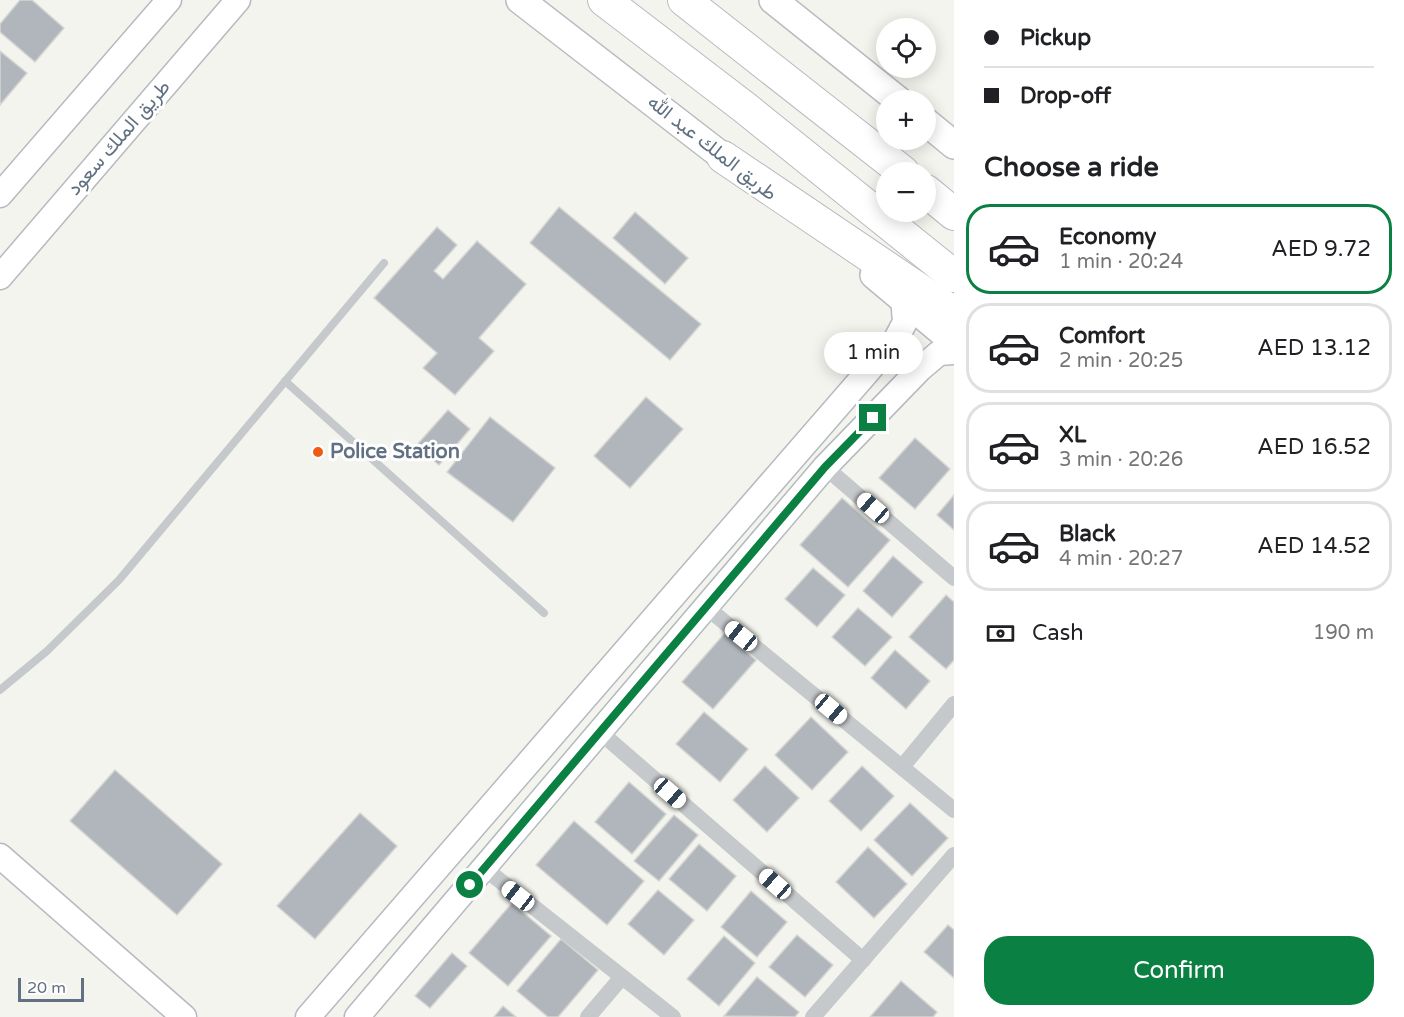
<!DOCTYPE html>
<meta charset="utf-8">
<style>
body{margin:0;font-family:"Varela Round",Vazirmatn,sans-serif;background:#f6f6f6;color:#202124;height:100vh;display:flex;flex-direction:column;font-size:22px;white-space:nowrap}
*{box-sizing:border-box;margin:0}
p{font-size:20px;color:#757577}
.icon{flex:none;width:33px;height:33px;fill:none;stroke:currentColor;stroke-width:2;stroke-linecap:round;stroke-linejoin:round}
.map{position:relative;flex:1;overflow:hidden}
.side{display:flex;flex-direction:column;background:#fff;width:450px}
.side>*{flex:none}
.hud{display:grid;align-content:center;height:132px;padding:0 30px;background:#fff}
.buttons{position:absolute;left:876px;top:18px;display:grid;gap:12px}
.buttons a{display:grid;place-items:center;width:60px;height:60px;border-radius:50%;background:#fff;box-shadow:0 3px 15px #0003;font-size:30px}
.scale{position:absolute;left:18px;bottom:15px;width:66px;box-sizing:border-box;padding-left:6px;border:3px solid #617183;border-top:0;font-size:16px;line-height:21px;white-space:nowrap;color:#617183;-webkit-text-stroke:4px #fff;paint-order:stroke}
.end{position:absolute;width:27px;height:27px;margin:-14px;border:8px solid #0b8043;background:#fff;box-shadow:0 0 0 3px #fff}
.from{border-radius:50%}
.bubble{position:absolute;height:42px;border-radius:21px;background:#fff;box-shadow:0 3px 15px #0003;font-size:20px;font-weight:600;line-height:42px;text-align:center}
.car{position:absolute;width:18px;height:36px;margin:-18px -9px;border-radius:8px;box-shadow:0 0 4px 2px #0007;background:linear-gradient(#fff 24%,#345 0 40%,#fff 0 76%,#345 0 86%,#fff 0)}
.hud b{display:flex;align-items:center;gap:21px;height:57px;font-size:22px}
.hud b+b{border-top:2px solid #e0e0e0}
.hud i{width:15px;height:15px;background:#202124}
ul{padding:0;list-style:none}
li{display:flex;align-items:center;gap:18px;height:90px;margin:0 12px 9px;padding:0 18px;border:3px solid #e0e0e0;border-radius:24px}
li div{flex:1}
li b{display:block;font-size:22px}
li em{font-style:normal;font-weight:600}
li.active{border-color:#0b8043}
li>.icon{width:54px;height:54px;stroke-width:1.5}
h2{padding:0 30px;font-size:27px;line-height:72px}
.pay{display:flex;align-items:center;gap:15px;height:66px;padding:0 30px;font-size:22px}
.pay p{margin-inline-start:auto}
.cta{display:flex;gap:12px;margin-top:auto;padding:12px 30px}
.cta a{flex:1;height:69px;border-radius:24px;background:#0b8043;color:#fff;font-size:24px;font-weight:600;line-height:69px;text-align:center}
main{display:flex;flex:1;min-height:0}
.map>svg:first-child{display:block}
</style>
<main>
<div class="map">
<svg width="954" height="1017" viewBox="0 0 954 1017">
<rect width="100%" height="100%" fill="#f4f4ef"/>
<g fill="#b0b6bc" stroke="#d5d5d2" stroke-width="1.5">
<polygon points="20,0 32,0 64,28 35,62 0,32 0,24"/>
<polygon points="0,51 27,73 0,105"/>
<polygon points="559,207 701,324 670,360 530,243"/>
<polygon points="635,212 688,258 665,284 613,238"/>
<polygon points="437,227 457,245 434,271 443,279 477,241 526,284 479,338 494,351 455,395 423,368 437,353 374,298"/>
<polygon points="646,397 683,429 630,488 594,456"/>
<polygon points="448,410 470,429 439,465 416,446"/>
<polygon points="490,417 555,468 513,522 447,472"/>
<polygon points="915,438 950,469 915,509 879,478"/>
<polygon points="954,495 954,530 937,515"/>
<polygon points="842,498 890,540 848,587 800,545"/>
<polygon points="893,556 923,582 892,617 863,591"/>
<polygon points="813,568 845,595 817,627 785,599"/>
<polygon points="946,595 954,602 954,660 946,669 909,637"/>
<polygon points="858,608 892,637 865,666 832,637"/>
<polygon points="725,633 756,660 713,709 682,682"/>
<polygon points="895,650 930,681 906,709 871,678"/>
<polygon points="704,712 748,749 720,782 676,744"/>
<polygon points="811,717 848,752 812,790 775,755"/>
<polygon points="765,766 799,798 767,832 733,800"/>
<polygon points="862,766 894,796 861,831 829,801"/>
<polygon points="115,770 222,864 177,915 70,821"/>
<polygon points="629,782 666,814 632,854 595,822"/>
<polygon points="910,803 948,838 912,876 874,840"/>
<polygon points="360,813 397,846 315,939 277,906"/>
<polygon points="674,815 698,835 659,881 634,861"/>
<polygon points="574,821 644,881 607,925 536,865"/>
<polygon points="699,844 736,876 707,911 669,879"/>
<polygon points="868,847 907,884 874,918 836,882"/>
<polygon points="658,890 694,920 664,955 628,924"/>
<polygon points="751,891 787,922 757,957 721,927"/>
<polygon points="512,903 551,936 508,986 469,953"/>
<polygon points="948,925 954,930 954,978 924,952"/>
<polygon points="797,935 833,965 805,997 769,967"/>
<polygon points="724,936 755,963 719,1006 687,979"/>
<polygon points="561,939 598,970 558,1017 548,1017 517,991"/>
<polygon points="452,953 467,966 430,1008 415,996"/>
<polygon points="757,977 799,1012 795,1017 724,1016"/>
<polygon points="901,981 937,1012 933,1017 870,1017"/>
<polygon points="503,1006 516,1017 494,1017"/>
</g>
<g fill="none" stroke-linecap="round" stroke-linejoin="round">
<defs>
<g id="secondary">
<polyline points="0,195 169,0"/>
<polyline points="0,277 238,0"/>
<polyline points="0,856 184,1017"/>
<polyline points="308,1017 896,339 905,322 903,297"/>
<polyline points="357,1017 825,467 920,369 939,353 954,352"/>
</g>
<g id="primary">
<polyline points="520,0 740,170"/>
<polyline points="773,0 898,100"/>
<polyline points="926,122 954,145"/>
<polyline points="874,275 954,342"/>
</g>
<g id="highway">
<polyline points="604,0 744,107 954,276"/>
<polyline points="684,0 903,172"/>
<polyline points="723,157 954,313"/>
<polyline points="926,191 954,214"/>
</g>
</defs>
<use href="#secondary" stroke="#b5babf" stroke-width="27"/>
<use href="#primary" stroke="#b8bbbf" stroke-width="30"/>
<use href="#highway" stroke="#b8babd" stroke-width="34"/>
<g stroke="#c6c9cc" stroke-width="8">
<polyline points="285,381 544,613"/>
<polyline points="0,690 47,651 119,580 384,263"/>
</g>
<g stroke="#c6c9cc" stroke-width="16">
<polyline points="825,467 954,578"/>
<polyline points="706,607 954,810"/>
<polyline points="600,732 863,960"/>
<polyline points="902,767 954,704"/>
<polyline points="484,868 673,1017"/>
<polyline points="588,1017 622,977"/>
<polyline points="813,1017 954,855"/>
</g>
<use href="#secondary" stroke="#fff" stroke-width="24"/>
<use href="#primary" stroke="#fff" stroke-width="27"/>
<use href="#highway" stroke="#fff" stroke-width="32"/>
</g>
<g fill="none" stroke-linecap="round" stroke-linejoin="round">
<polyline stroke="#0b8043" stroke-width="8" points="470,885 825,467 873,418"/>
</g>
<circle fill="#ef5b14" stroke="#fff" stroke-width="2" cx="318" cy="452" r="6"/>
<g text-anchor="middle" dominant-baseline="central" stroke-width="6" stroke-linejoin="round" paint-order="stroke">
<g font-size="20" fill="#617183" stroke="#fff">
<text transform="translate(119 138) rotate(-49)">طريق الملك سعود</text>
<text transform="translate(712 148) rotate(38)">طريق الملك عبد الله</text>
</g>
<g font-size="20" font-weight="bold" fill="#617183" stroke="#fff" text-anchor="start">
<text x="330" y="452">Police Station</text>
</g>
</g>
</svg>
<div class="buttons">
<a><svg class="icon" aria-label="locate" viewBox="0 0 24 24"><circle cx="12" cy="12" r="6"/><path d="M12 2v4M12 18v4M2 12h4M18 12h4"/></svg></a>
<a>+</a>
<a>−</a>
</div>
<div class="scale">20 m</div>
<i class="end from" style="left:470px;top:885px"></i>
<i class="end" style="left:873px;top:418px"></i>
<div class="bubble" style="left:824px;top:332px;width:99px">1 min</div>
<i class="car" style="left:873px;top:508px;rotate:311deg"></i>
<i class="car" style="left:741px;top:636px;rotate:309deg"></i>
<i class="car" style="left:831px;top:709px;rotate:130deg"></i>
<i class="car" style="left:670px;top:793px;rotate:131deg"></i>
<i class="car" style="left:775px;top:884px;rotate:311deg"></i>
<i class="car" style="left:518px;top:896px;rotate:308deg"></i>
</div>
<section class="side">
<div class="hud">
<b><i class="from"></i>Pickup</b>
<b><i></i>Drop-off</b>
</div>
<h2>Choose a ride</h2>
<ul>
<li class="active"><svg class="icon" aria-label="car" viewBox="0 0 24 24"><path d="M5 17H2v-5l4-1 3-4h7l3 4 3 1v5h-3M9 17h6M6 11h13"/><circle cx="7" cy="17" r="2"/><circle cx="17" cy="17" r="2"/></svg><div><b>Economy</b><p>1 min · 20:24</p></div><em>AED 9.72</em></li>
<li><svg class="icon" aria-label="car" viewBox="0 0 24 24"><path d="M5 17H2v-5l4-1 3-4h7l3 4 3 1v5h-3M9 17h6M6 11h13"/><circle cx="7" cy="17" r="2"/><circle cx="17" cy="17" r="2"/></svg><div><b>Comfort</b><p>2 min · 20:25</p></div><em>AED 13.12</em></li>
<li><svg class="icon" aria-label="car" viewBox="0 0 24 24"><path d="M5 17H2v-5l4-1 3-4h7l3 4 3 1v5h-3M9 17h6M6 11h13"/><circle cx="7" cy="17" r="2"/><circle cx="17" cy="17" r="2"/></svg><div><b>XL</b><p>3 min · 20:26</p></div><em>AED 16.52</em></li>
<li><svg class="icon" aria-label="car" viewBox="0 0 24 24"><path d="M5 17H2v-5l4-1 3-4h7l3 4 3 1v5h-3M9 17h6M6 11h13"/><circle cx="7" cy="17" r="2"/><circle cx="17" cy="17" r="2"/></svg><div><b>Black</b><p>4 min · 20:27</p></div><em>AED 14.52</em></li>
</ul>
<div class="pay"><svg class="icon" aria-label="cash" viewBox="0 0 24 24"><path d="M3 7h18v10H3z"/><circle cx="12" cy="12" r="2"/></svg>Cash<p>190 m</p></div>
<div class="cta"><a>Confirm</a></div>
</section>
</main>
